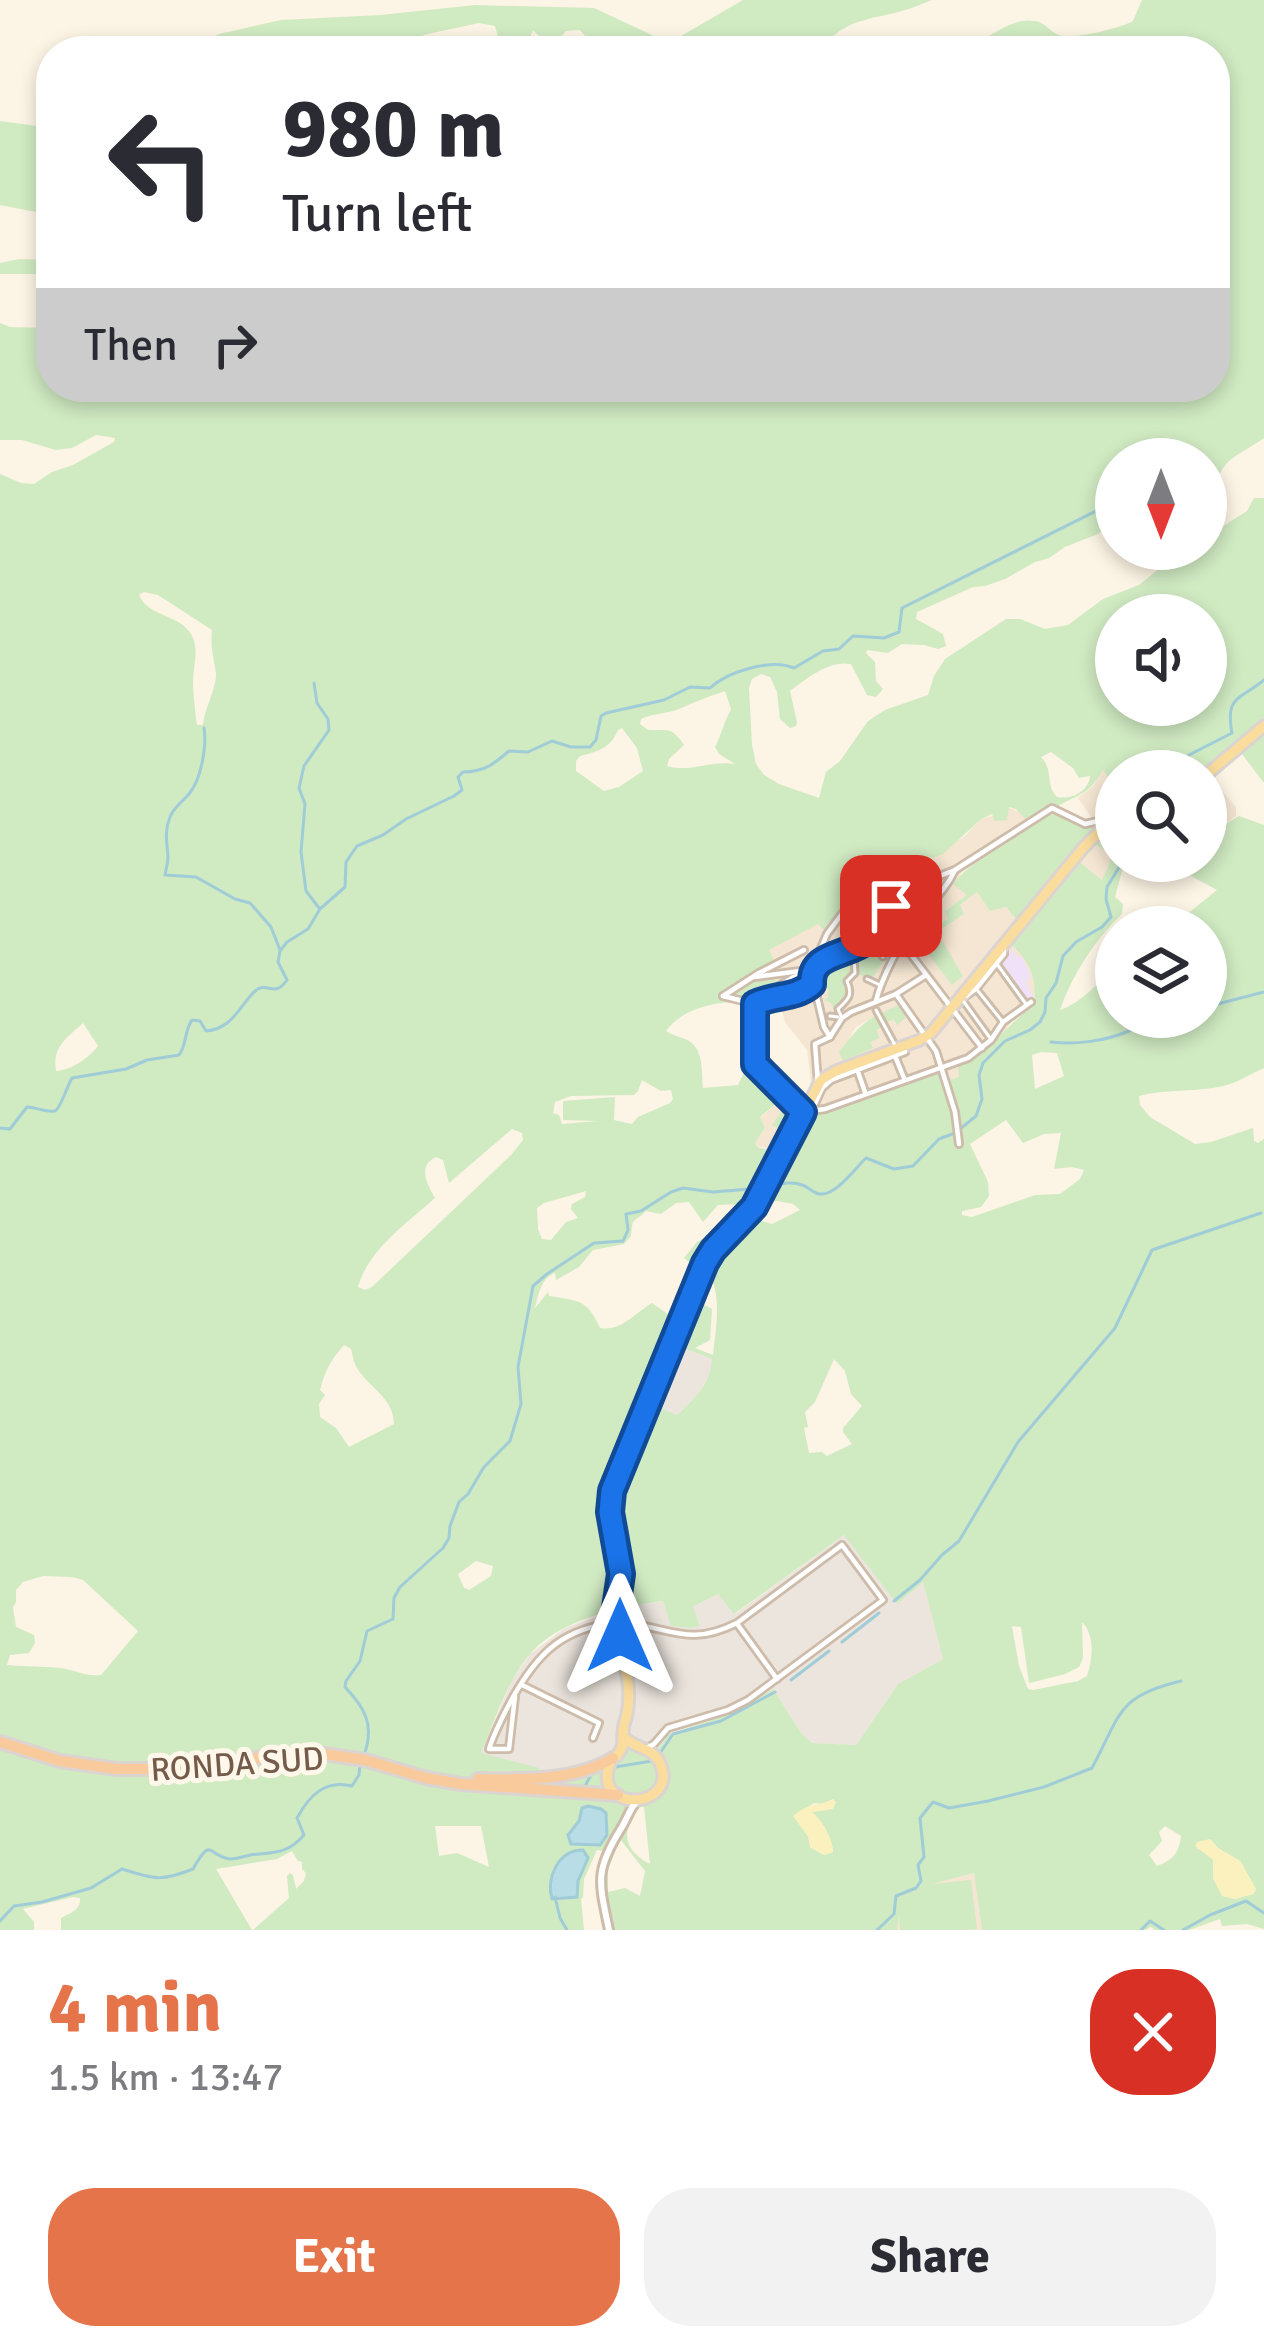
<!DOCTYPE html>
<html lang="en">
<head>
<meta charset="utf-8">
<style>
	body { margin:0; font-family:Signika,sans-serif; background:#f2f2f3; color:#2b2b33; height:100vh; display:flex; flex-direction:column; font-size:45px; white-space:nowrap }
	* { box-sizing:border-box; margin:0 }
	p { font-size:39px; color:#7c7c81 }
	.icon { flex:none; width:66px; height:66px; fill:none; stroke:currentColor; stroke-width:2; stroke-linecap:round; stroke-linejoin:round }
	.map { position:relative; height:1930px; overflow:hidden }
	.side { display:flex; flex-direction:column; background:#fff; flex:1 }
	.side>* { flex:none }
	.hud { position:absolute; left:36px; top:36px; width:1194px; height:366px; border-radius:48px; box-shadow:0 6px 18px #0003; background:#fff; color:#2b2b33; overflow:hidden }
	.needle { width:78px; rotate:180deg }
	.controls { position:absolute; left:1095px; top:438px; display:grid; gap:24px }
	.controls a { display:grid; place-items:center; width:132px; height:132px; border-radius:50%; background:#fff; box-shadow:0 6px 18px #0003; font-size:60px }
	.pin { position:absolute; display:grid; place-items:center; width:102px; height:102px; color:#fff; margin:-51px; border-radius:24px; box-shadow:0 6px 18px #0006 }
	.me { position:absolute; width:132px; margin:-66px; rotate:0deg; stroke-linejoin:round; filter:drop-shadow(0 0 9px #0008) }
	.turn { display:flex; align-items:center; gap:42px; height:252px; padding:0 48px; font-size:54px }
	.turn .icon { width:156px; height:156px; stroke-width:2.5 }
	.turn b { display:block; font-size:84px; line-height:102px }
	.then { display:flex; align-items:center; height:114px; padding:0 48px; background:#0003; gap:24px; font-size:45px }
	.round { display:grid; place-items:center; flex:none; width:126px; height:126px; border-radius:48px; background:#f2f2f3 }
	.head { display:flex; align-items:center; justify-content:space-between; height:204px; padding:0 48px }
	h1 { font-size:72px; font-weight:800; line-height:90px; color:#e5744a }
	.cta { display:flex; gap:24px; margin-top:auto; padding:24px 48px }
	.cta a { flex:1; height:138px; border-radius:48px; background:#e5744a; color:#fff; font-size:48px; font-weight:800; line-height:138px; text-align:center }
	.cta a+a { background:#f2f2f3; color:#2b2b33 }
	.map>svg:first-child { display:block }
	.residential { fill:#f4e6d2; fill-rule:evenodd }
	.industrial { fill:#ece5de }
	.education { fill:#f1e1f8 }
	.green { fill:#d0eac2; fill-rule:evenodd }
	.sand { fill:#fbf1bf }
	.water { fill:#b9dde6; stroke:#9fccd7; stroke-width:3 }
	.lines { fill:none; stroke-linecap:round; stroke-linejoin:round }
	.stream { stroke:#9fccd7; stroke-width:3 }
	.pedestrian-casing { stroke:#cebcab; stroke-width:9 }
	.minor-casing { stroke:#cebcab; stroke-width:10 }
	.tertiary-casing { stroke:#cebcab; stroke-width:12 }
	.primary-casing { stroke:#dbd4d0; stroke-width:15 }
	.trunk-casing { stroke:#dbd4d0; stroke-width:16 }
	.pedestrian { stroke:#fff; stroke-width:3 }
	.minor { stroke:#fff; stroke-width:4.5 }
	.tertiary { stroke:#fff; stroke-width:6 }
	.primary { stroke:#fadc9d; stroke-width:9 }
	.trunk { stroke:#f8ca9c; stroke-width:10 }
	.route-casing { stroke:#114b97; stroke-width:30 }
	.route { stroke:#1a73e8; stroke-width:21 }
	.labels { text-anchor:middle; stroke-width:10; stroke-linejoin:round; paint-order:stroke }
	.street-label { font-size:33px; fill:#745b4a; stroke:#fff8ea }
</style>
</head>
<body>
<div class="map">
<svg width="1264" height="1930" viewBox="0 0 1264 1930">
	<rect width="100%" height="100%" fill="#fcf4e4"/>
	<g class="residential">
		<path d="M1103,769l13,19v20l-22,13 -16,-23 15,-12z"/>
		<path d="M1211,778l25,29v9l-14,10 -8,-1 -8,-9v-35z"/>
		<path d="M1008,807l12,5 8,10 -4,6 -23,20 -38,23 -9,13 14,11 -23,16 4,8 -16,8 -7,-10 37,58 -27,-43 28,-18 -5,-8 18,-14 13,18 16,-3 13,16 -13,16 20,17 10,33 -2,17 -21,14 -19,25 -17,13 -18,8 1,11 -20,5 -3,-11 -118,43 -12,2 -9,-6 13,-28 -4,-32 -22,-28 -6,-23 -12,-4 -3,-5 12,-5 -14,-4 -4,-9 10,-22 51,-27 6,8 19,-28 37,5 -8,-9 32,-31 59,-31 16,-17 26,-9zM885,1011l23,5 -12,8 -3,-5 -16,11 -6,12 2,5 -30,2 13,-22z"/>
		<path d="M1092,842l18,12v8l-8,18 -25,-20z"/>
		<path d="M782,1099l6,4 -15,22 14,8 -9,20 -15,-6h-6l-3,-3 11,-15 -5,-11z"/>
		<path d="M975,1873l7,57h-85v-13l29,-33z"/>
	</g>
	<g class="industrial">
		<path d="M676,1345l37,14 -2,11 -13,26 -21,19 -25,-10z"/>
		<path d="M844,1535l79,46 20,78 -45,25 -42,61 -44,-2 -11,-10 -28,-43 -46,25 -58,18 -11,16 -14,-6 -44,18 -61,11 -59,-18 32,-74 18,-26 35,-26 59,-21 40,-6 36,24 -8,-17 26,-14 17,20z"/>
	</g>
	<path class="education" d="M1013,949l3,8 6,-1 9,22 -5,3 8,17 -6,-1 -3,5 -26,-36z"/>
	<g class="green">
		<path d="M743,0h189c-9,3 -18,8 -27,10 -29,9 -59,8 -79,34l1,7h-37l-1,-7 -15,-4 -20,7 -57,4h-116l5,-14 -6,-7 -14,1 -9,10 -12,1 -12,-12 -2,5 2,8 -19,3 -15,-5 -4,-15 -16,-3 -56,12 2,5 18,2 10,9h-267l33,-17 62,-14 100,-5 94,-10 119,3 75,35z"/>
		<path d="M1142,0h122v438c-11,8 -26,15 -36,24 -9,10 -8,16 -22,21v-24h-90v62l-18,13 -33,13 -16,11 -14,4 -30,17 -20,7 -12,1 -56,25 -1,7 27,15 3,12 -8,3 -14,-4 -22,-1 -14,9 -21,-3 -1,3 9,9 1,19 7,8 -7,8 -9,-2 -16,-31c-22,-4 -44,14 -61,27l7,31 -1,4 -6,2 -10,-9 -3,-27 -7,-15 -9,-3 -9,5 -3,9 3,57 4,19 8,11 15,9 40,14 7,-26 14,-11 28,-40 17,-11 43,-15 6,-19 11,-17 61,-40h14l25,10 23,-4 35,-26 36,-14 44,-36h23v-12l41,-26 7,-13h10v285l-22,-29 -36,27v-10h-90v17l-13,-18c-16,26 -22,23 -45,36 25,18 32,19 58,2v53h12l-6,10 -7,26 8,7 -1,10c-28,27 -49,59 -62,96 22,-7 35,-27 56,-39v46h90v-90h-41l11,-9 10,-3 31,-25 -48,-26v-3h37v-45l9,9 7,1 17,-10 25,9v243c-16,7 -28,16 -45,19 -27,5 -54,2 -80,9l1,9 10,12 45,27 16,-2 42,-14 1,13 4,2 6,-4v790l-17,-5 -25,2 -2,-7 -31,11h-34l-4,-3 -6,3h-163l-8,-57 -43,11 40,-4 6,49 -8,1h-69l-1,-15 -2,15h-291l-11,-45 8,-34 -6,-1 -13,29 -1,19 -2,1 3,31h-331l36,-32 -2,-22 3,-3 3,2 3,14 8,-8 2,-8 -4,-4v-7l-4,-1 -6,-10 -15,8 -61,10 36,61h-191v-12c9,-5 20,-8 19,-20l-7,-1 -50,12 11,13v8h-34v-1456l21,9 13,1 18,-12 21,-7 41,-23 1,-4 -19,-3 -24,13 -16,2 -34,-10h-22v-117l10,4 41,1v59h1164v-336h-281c12,-2 26,-3 38,-7 20,-7 39,-27 63,-23 10,1 15,11 24,14 13,5 63,-7 74,-14zM144,592l14,3 54,35c-2,17 2,28 4,43 1,15 -12,36 -13,52h-6l-1,-5c-1,-13 -3,-26 -3,-39 0,-15 7,-32 -2,-47 -12,-20 -43,-17 -52,-39zM1116,615h90v90h-90zM725,691l6,18c-7,13 -10,27 -16,38l4,7 16,10c-23,-4 -46,9 -68,2l2,-7 15,-14c-13,-19 -16,-14 -36,-15l-8,-6 1,-5c12,-6 26,-5 38,-10 15,-7 31,-13 46,-18zM622,728l15,20 6,23 -24,16 -15,4 -28,-20v-10l4,-5c17,-4 31,-8 38,-26zM1051,752l22,16 6,10 11,-2c-1,16 -20,24 -33,21 -12,-12 -3,-27 -16,-40zM1009,807l7,2 12,13c-20,26 -55,36 -75,62l14,11 -22,16 3,8 -15,8 -8,-11 -13,17 40,52 11,-9 -26,-44 27,-18 -4,-9 17,-13 13,19 16,-4 13,16 -14,17c23,16 33,38 29,66 -31,20 -40,45 -76,60l1,11 -18,5 -4,-12 -118,44 -12,2 -9,-6 3,-4 -42,-40 -2,-7v-50l2,-4 20,-7 -12,-3 -3,-5 12,-6 -1,-5 -13,2 -4,-9 17,-9 -6,-13 49,-26 7,7 20,-28 15,3 4,7h-4l1,7h5l2,3 5,-5 6,4 5,-10 -10,-14 31,-30 38,-14 37,-34 12,-6 3,7 12,-1zM1092,842l18,12v8l-8,18 -25,-20zM737,1002l14,5 3,59 -9,4 -7,15 -35,3c-2,-17 2,-41 -18,-49 -6,-2 -13,-4 -19,-8 15,-21 45,-29 71,-29zM83,1023l15,23c-10,13 -27,24 -42,25 -4,-25 11,-33 27,-48zM1041,1052l16,1 7,23 -29,13 -3,-34zM642,1080l19,11 10,-1 2,9 -3,4 -32,14 -6,7 -18,-4 1,-23 -52,4v19l35,1 -36,3 -3,-9 -6,-2 2,-11 16,-6 63,-1 4,-4zM782,1099l5,5 -15,21 15,8 -9,19 -21,-5 -2,-4 10,-15 -5,-11zM1006,1120l17,23 21,-9 17,-1 -7,36 18,-2 12,3 -4,9 -20,15 -25,1 -63,22 -10,-2v-4l19,-4 8,-11 -1,-14 -18,-38zM512,1129l10,4 1,7 -11,14 -140,133 -7,3 -7,-3c10,-37 49,-64 77,-89 -8,-14 -18,-32 1,-41l7,3 6,23zM586,1191l-1,6 -13,7 -1,5 7,9 -12,4 -15,18 -9,-1 -4,-10 -1,-21 7,-5zM778,1201l15,3 7,6 -28,14 -13,-4 -1,-7 4,-11zM689,1202l14,20 15,-17 28,-1 1,4 -33,35 -6,2 -5,-6 -6,3 -13,16 10,8 2,8 -20,46 -24,-17c-17,10 -31,29 -52,25 -13,-29 -21,-27 -51,-32l-1,-4 -13,16c4,-14 5,-29 20,-35l1,7 23,-13 14,-17 31,-6 7,-8c2,-21 1,-11 15,-25l15,3 15,-11zM706,1268c17,24 10,59 7,87l-18,-7 15,-8 2,-31 -18,-10zM344,1345l7,4c2,6 2,13 6,19 13,21 36,29 37,56l-45,23 -13,-19 -16,-11 -1,-13 6,-9 -5,-5c4,-18 12,-32 24,-45zM676,1345l36,14c-2,25 -17,40 -35,56l-24,-10zM834,1359l11,12 6,23 11,12 -19,22v4l9,12 -25,12 -5,-4 -13,1 -5,-25 4,-1 -3,-15 10,-10zM844,1535l53,69 26,-22 20,77 -45,25 -42,61 -44,-2 -11,-10 -28,-44 -46,26 -58,19 -11,15c-35,-14 -32,0 -58,12l-60,11 -1,-4 -58,-15c13,-31 24,-66 45,-94 30,-40 91,-51 137,-58l8,25 20,2 9,-2 -7,-19 25,-13 16,20zM476,1561l17,5 -2,10 -22,14 -5,-2 -6,-14zM43,1576l29,1 11,3 55,51 -37,44c-16,2 -25,-5 -41,-7 -17,-2 -35,-1 -53,-3l3,-10 19,-2 6,-10 -1,-8 -18,-8 -3,-20 3,-5v-12l7,-8zM1082,1622c13,13 11,36 5,54l-9,5 -45,9 -5,-1 -9,-23 -7,-40 9,1 8,56 36,-9 14,-7 4,-9zM833,1799l-7,11 -15,2c11,10 21,25 22,40l-9,3 -14,-8 -2,-11 -14,-20 20,-13 9,1zM635,1807h9l6,57c-29,-16 -26,-31 -15,-57zM583,1808l23,6 1,21 -37,4zM435,1826h46l8,41 -32,-14 -18,3zM1165,1826l16,10c-2,17 -8,24 -24,30l-8,-11 13,-14 -3,-9zM620,1839l25,32 -5,25 -15,-8 -17,4v-22zM1210,1839l8,9 22,13 16,28 -3,5 -18,5 -12,-3 -10,-18v-18l-7,-8 -10,-4zM561,1860l26,4 -9,17 -1,16 -24,2c-5,-14 2,-25 8,-39z"/>
		<path d="M0,121l51,7v87l-51,-10z"/>
		<path d="M19,259l32,1v14h-51v-11z"/>
		<path d="M885,924l16,19 -7,13 -4,-4 -8,5 2,3 -13,20 -14,-7 -1,-19 4,-5 16,1 -5,-10 4,-3 5,5 3,-4 -5,-6z"/>
		<path d="M849,960l2,3 4,-1 -1,11 -9,6 5,10 -1,9 -12,10v8l-6,-13 -7,-3 4,-2 1,-9 -14,-1 -2,-7 11,-8 -3,-10 4,-2 3,6z"/>
		<path d="M900,1005l9,10 -12,10 -4,-6 -16,11 2,8 -8,4 2,6 -30,13 -4,-9c21,-27 27,-34 61,-47z"/>
	</g>
	<g class="sand">
		<path d="M833,1799l3,3 -3,7 -21,3c11,9 20,25 21,40l-9,3 -14,-8 -1,-9 -16,-22c20,-16 22,-8 40,-17z"/>
		<path d="M1210,1839l8,9 22,13 16,28 -3,5 -18,5 -13,-3 -9,-18v-18l-18,-14 2,-4z"/>
	</g>
	<g class="water">
		<path d="M588,1806l13,3 5,4 1,22 -7,10 -29,-1 -3,-9 11,-14 3,-13z"/>
		<path d="M583,1850l5,8 -10,23 -1,16 -25,2c-6,-21 6,-49 31,-49z"/>
	</g>
	<g class="lines">
		<g class="stream">
			<path d="M314,683l3,20 11,16 1,11 -25,36 -5,22 6,16 -4,48 5,39 13,17"/>
			<path d="M204,728c3,18 -3,52 -15,66 -7,8 -15,13 -19,23 -6,14 -3,26 -2,39 0,7 -2,13 -3,19l31,2 39,22 15,4 21,24 9,23"/>
			<path d="M1177,771l12,-16 43,-22c-7,-38 8,-33 32,-53"/>
			<path d="M1206,1007l58,-15"/>
			<path d="M1051,1042c24,3 55,-1 78,-11 10,-5 15,-11 26,-14"/>
			<path d="M0,1128l10,1 17,-22c8,0 21,6 28,4 6,-3 12,-25 17,-33l54,-9 21,-9 32,-5c8,-10 5,-24 13,-35l8,1 6,10c25,-2 32,-22 47,-38 14,-15 20,7 34,-13l-9,-18 2,-11 7,-9 21,-13 12,-20 25,-22 1,-25 11,-16 26,-11 23,-16 48,-23 8,-6 -4,-13 5,-5c21,0 31,-8 46,-21l19,1 24,-11 19,6h19l6,-7 5,-24 5,-3 58,-13 26,-13 20,1c17,-16 61,-30 84,-20l29,-17 16,-2 14,-13 31,2 15,-6 3,-24 214,-107"/>
			<path d="M771,1186c10,-2 21,-5 31,-1 5,1 12,9 18,9 16,2 36,-27 46,-36l28,11 19,-3 26,-27 16,-6 21,-17 6,-17 -3,-24 4,-12 22,-22 25,-11 10,-8 5,-10 1,-14 10,-15 7,-27 13,-14 26,-15 9,-10 -5,-18 1,-12 16,-26"/>
			<path d="M894,1601l26,-21 22,-25 17,-14 59,-99 97,-114 37,-78 109,-37"/>
			<path d="M842,1642l37,-29"/>
			<path d="M791,1680l38,-29"/>
			<path d="M660,1753l13,-19 48,-13 54,-29"/>
			<path d="M364,1755c11,-30 1,-47 -19,-68l1,-6 14,-20 7,-30 26,-12 1,-21 6,-11 43,-39 6,-10 1,-12 9,-24 9,-8 16,-27 26,-26 11,-37 -3,-37 15,-81 14,-12 47,-31 29,-2 5,-11 -2,-16 15,-3 30,-19 12,-4 30,4 49,-4"/>
			<path d="M615,1767l37,-6"/>
			<path d="M585,1786l6,-11"/>
			<path d="M555,1897l5,21 7,12"/>
			<path d="M0,1921l14,-15 28,-4 49,-14 31,-19c31,10 39,13 71,0 19,-34 15,-13 37,-10 5,0 16,-3 20,-4 23,-3 37,0 54,-20l-7,-17c12,-22 28,-39 55,-32l7,-11 1,-11"/>
			<path d="M877,1930l17,-16 2,-18 20,-8 5,-7 -3,-16 6,-8 -4,-39 13,-16 16,6 39,-7 56,-14 48,-19c29,-54 25,-72 89,-87"/>
			<path d="M1141,1930l9,-9 14,9"/>
			<path d="M1183,1930l27,-15 36,-14 18,12"/>
		</g>
		<defs>
			<g id="pedestrian">
				<path d="M870,940l13,17"/>
				<path d="M997,964l29,40"/>
				<path d="M867,979l13,6"/>
				<path d="M978,991l24,30"/>
				<path d="M765,994l27,-17 19,-6"/>
				<path d="M964,1002l26,36"/>
				<path d="M876,1010l19,35"/>
				<path d="M830,1016l8,1"/>
				<path d="M842,1018l-4,-9c11,-10 15,-14 9,-28l8,-8 -1,-16 6,-12"/>
			</g>
			<g id="minor">
				<path d="M850,903l3,2 6,34 10,-1"/>
				<path d="M866,938v-14"/>
				<path d="M903,944l79,104"/>
				<path d="M755,977l53,-7 12,-9 40,-16 15,-13 16,-26 31,-23 33,-13 97,-62 33,16 31,-7"/>
				<path d="M896,994l40,57 19,61 4,32"/>
				<path d="M723,996l32,8v60l48,48 22,-3 143,-51 23,-18 12,-18 28,-20"/>
				<path d="M723,996l36,-23 45,-23"/>
				<path d="M966,996l10,-7 28,-35v-3"/>
				<path d="M876,1001c5,-22 25,-60 38,-77 14,-19 31,-32 41,-54"/>
				<path d="M755,1004c19,-10 38,-6 55,-18"/>
				<path d="M830,1037l-6,-10 -13,-55 16,-38 23,-31"/>
				<path d="M895,1056l9,22"/>
				<path d="M857,1069l8,23"/>
				<path d="M818,1083l-3,-39 15,-7 12,-19 9,-6 45,-18 30,-19"/>
				<path d="M812,1110l10,-22 9,-8 74,-28 -1,-4"/>
				<path d="M625,1623c47,5 64,24 112,0l105,-78 41,55 -135,100 -20,10 -60,18 -14,16 -9,5"/>
				<path d="M738,1625l39,54"/>
				<path d="M522,1685l77,38 -6,15"/>
				<path d="M515,1696l-6,53h-20c6,-19 15,-35 24,-52 23,-40 45,-65 93,-73"/>
			</g>
			<path id="tertiary" d="M609,1930c-10,-48 -15,-59 13,-103 6,-10 7,-17 15,-26"/>
			<g id="primary">
				<path d="M1206,775l58,-49"/>
				<path d="M616,1605l9,18 -5,20"/>
				<path d="M623,1736c11,13 30,11 37,27 20,46 -66,51 -51,3 5,-16 3,-1 11,-15 5,-7 2,-10 3,-18 1,-14 1,-5 4,-19 6,-30 -4,-66 -21,-90l10,-19 5,-31 -12,-67 3,-16 94,-231 49,-53 66,-127 15,-9 84,-31 11,-7 152,-185 18,-18 15,-8"/>
			</g>
			<g id="trunk">
				<path d="M0,1742l60,19 57,8h61l110,-15h36l41,6 61,18 35,6 157,11"/>
				<path d="M478,1779c43,1 97,2 135,-21"/>
			</g>
		</defs>
		<use href="#pedestrian" class="pedestrian-casing"/>
		<use href="#minor" class="minor-casing"/>
		<use href="#tertiary" class="tertiary-casing"/>
		<use href="#primary" class="primary-casing"/>
		<use href="#trunk" class="trunk-casing"/>
		<use href="#pedestrian" class="pedestrian"/>
		<use href="#minor" class="minor"/>
		<use href="#tertiary" class="tertiary"/>
		<use href="#primary" class="primary"/>
		<use href="#trunk" class="trunk"/>
	</g>
	<g class="lines">
		<defs>
			<path id="route" d="M620,1636l5,-13 -9,-15 5,-34 -11,-62 2,-21 93,-228 8,-13 41,-43 49,-95 -48,-48v-60c20,-10 40,-5 57,-20 -2,-32 36,-27 57,-45 10,-10 14,-22 22,-33"/>
		</defs>
		<use href="#route" class="route-casing"/>
		<use href="#route" class="route"/>
	</g>
	<g class="labels">
		<g class="street-label">
			<text transform="translate(237 1763) rotate(-4)" y="12">RONDA SUD</text>
		</g>
	</g>
</svg>
<div class="controls">
<a><svg class="needle" viewBox="-14 -14 28 28"><path d="M0-13l5 13h-10z" fill="#e53935"/><path d="M0 13l5-13h-10z" fill="#7c7c81"/></svg></a>
<a><svg class="icon" aria-label="sound" viewBox="0 0 24 24"><path d="M4 9h4l5-4v14l-5-4H4zM17 9q2 3 0 6"/></svg></a>
<a><svg class="icon" aria-label="search" viewBox="0 0 24 24"><circle cx="10" cy="10" r="6"/><path d="M15 15l6 6"/></svg></a>
<a><svg class="icon" aria-label="layers" viewBox="0 0 24 24"><path d="M12 4l9 5-9 5-9-5zM3 14l9 5 9-5"/></svg></a>
</div>
<div class="pin" style="left:891px;top:906px;background:#d93025"><svg class="icon" aria-label="arrive" viewBox="0 0 24 24"><path d="M6 21V4h12l-3 4 3 4H6"/></svg></div>
<svg class="me" style="left:620px;top:1636px" viewBox="-20 -20 40 40"><path d="M0-17L14 15 0 8-14 15z" fill="#1a73e8" stroke="#fff" stroke-width="4"/></svg>
<div class="hud">
<div class="turn"><svg class="icon" aria-label="left" viewBox="0 0 24 24"><path d="M17 20v-9H6M10 6l-5 5 5 5"/></svg><div><b>980 m</b>Turn left</div></div>
<div class="then">Then<svg class="icon" aria-label="right" viewBox="0 0 24 24"><path d="M7 20v-9h11M14 6l5 5-5 5"/></svg></div>
</div>
</div>
<section class="side">
<div class="head"><div><h1>4 min</h1><p>1.5 km · 13:47</p></div><a class="round" style="background:#d93025;color:#fff"><svg class="icon" aria-label="close" viewBox="0 0 24 24"><path d="M6 6l12 12M18 6L6 18"/></svg></a></div>
<div class="cta"><a>Exit</a><a>Share</a></div>
</section>
</body>
</html>
